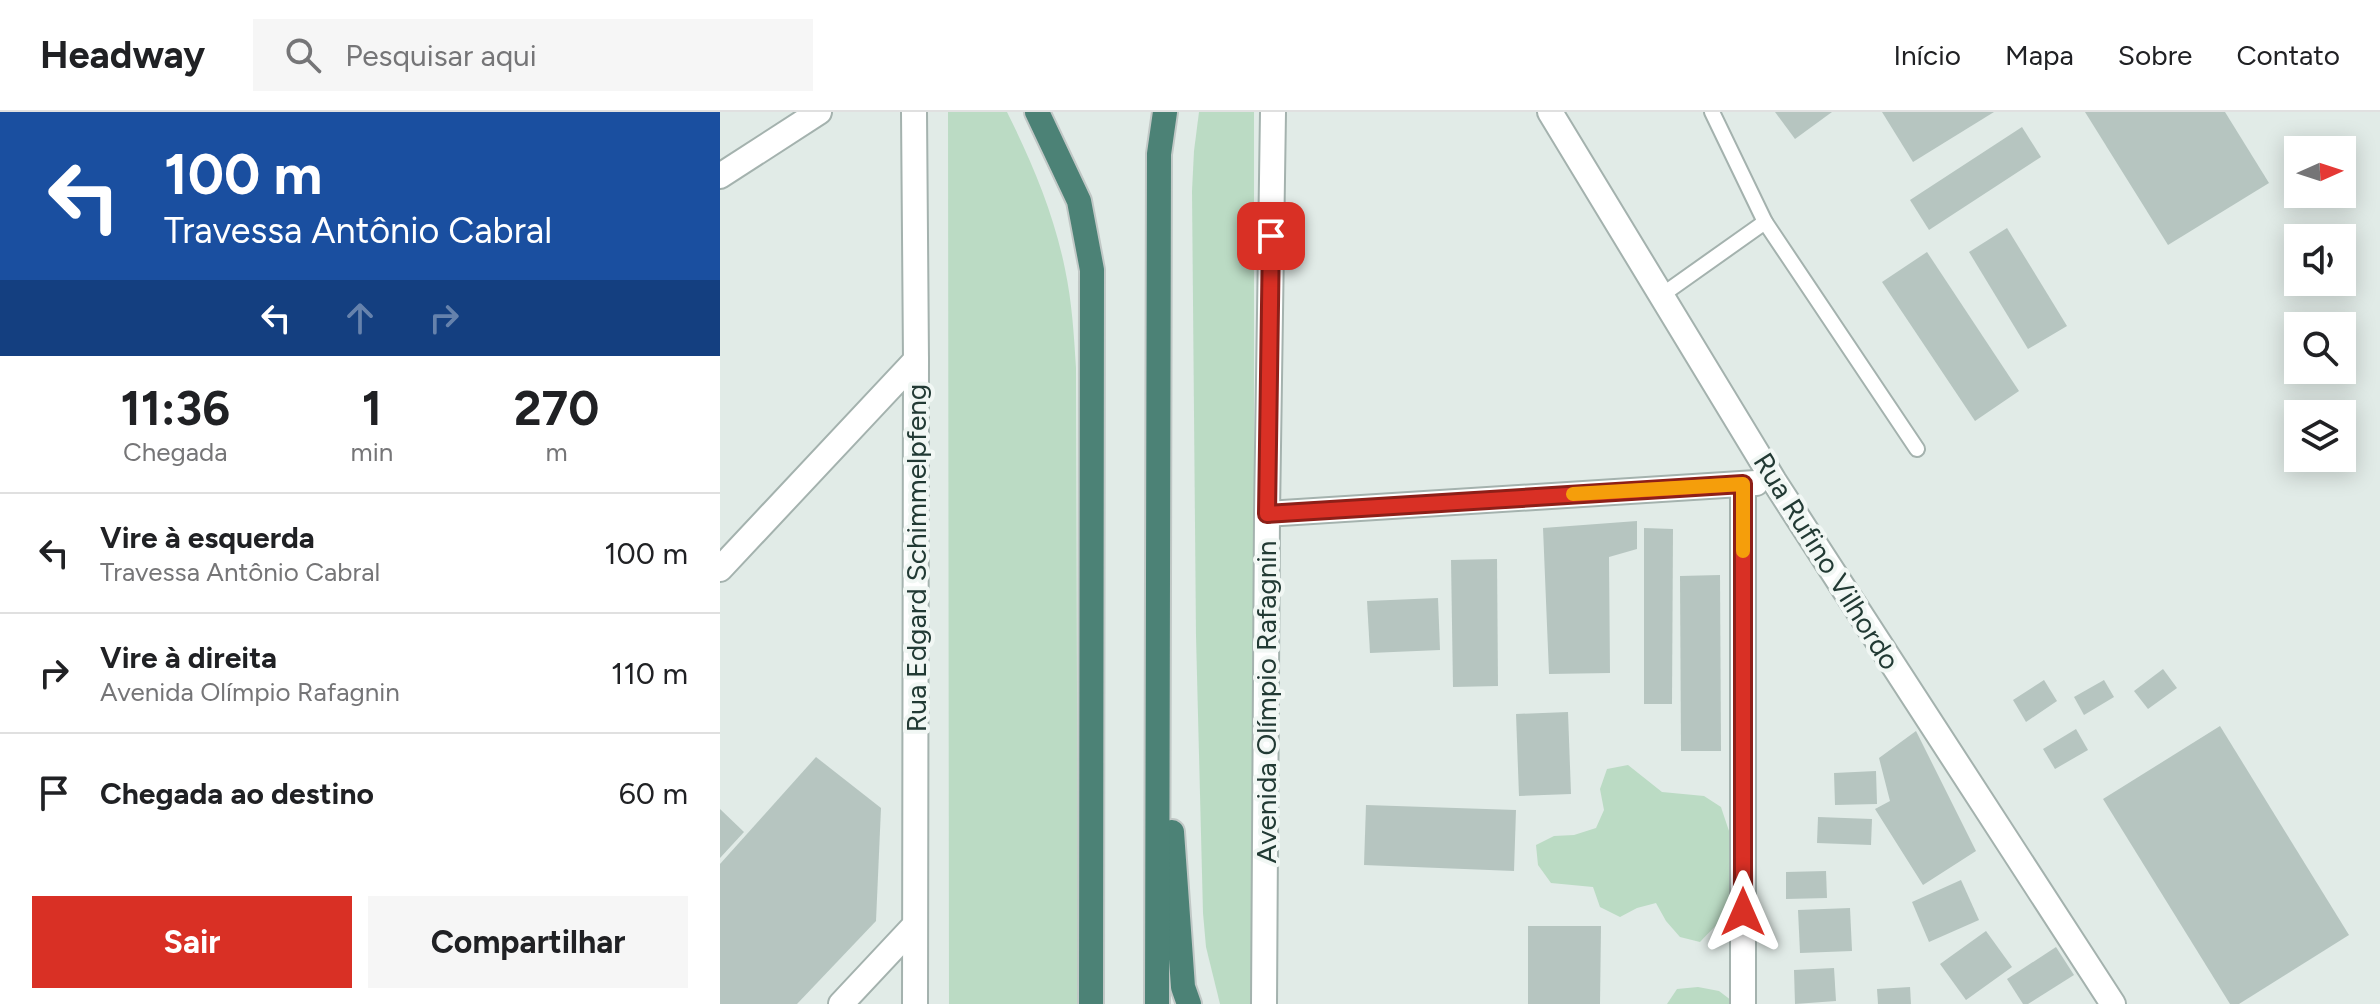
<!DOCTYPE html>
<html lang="pt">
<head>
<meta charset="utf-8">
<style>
	body { margin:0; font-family:Figtree,sans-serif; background:#f6f6f6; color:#202124; height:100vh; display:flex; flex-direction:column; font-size:30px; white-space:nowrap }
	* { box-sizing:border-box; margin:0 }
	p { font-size:26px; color:#757577 }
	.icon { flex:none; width:44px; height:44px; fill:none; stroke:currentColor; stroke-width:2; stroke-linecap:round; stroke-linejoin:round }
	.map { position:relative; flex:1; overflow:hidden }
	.details { display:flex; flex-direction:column; background:#fff; width:720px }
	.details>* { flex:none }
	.top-card { background:#1a4fa0; color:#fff; overflow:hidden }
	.needle { width:52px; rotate:87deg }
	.fabs { position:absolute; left:1564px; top:24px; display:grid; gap:16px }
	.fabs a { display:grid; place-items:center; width:72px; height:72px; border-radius:0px; background:#fff; box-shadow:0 4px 20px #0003; font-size:40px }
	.pin { position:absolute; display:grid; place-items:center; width:68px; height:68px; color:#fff; margin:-34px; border-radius:16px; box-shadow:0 4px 12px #0006 }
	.me { position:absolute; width:88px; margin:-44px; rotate:0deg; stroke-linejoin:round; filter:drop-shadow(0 0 6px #0008) }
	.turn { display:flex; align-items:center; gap:28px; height:168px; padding:0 32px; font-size:36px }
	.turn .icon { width:104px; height:104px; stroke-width:2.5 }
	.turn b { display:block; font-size:56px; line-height:68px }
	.lanes { display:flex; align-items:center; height:76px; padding:0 32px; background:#0003; justify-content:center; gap:40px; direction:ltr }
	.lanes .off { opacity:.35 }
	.eta { display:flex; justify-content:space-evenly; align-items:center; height:136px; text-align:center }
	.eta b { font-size:48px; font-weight:700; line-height:56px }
	.action { display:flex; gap:16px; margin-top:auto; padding:16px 32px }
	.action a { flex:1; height:92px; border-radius:0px; background:#d93025; color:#fff; font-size:32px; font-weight:700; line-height:92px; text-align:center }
	.action a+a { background:#f6f6f6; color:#202124 }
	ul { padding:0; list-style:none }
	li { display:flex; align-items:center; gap:24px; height:120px; padding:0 32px; border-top:2px solid #e0e0e0 }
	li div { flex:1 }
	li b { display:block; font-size:30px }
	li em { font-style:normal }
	header { display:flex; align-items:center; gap:48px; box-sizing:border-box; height:112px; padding:0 40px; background:#fff; border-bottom:2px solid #e0e0e0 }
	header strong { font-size:38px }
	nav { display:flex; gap:44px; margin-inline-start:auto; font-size:28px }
	.search { width:560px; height:72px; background:#f6f6f6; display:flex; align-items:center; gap:20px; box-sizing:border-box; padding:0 28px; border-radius:0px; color:#757577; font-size:30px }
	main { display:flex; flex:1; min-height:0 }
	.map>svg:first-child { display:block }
	.green { fill:#bbdbc4 }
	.building { fill:#b6c5c0 }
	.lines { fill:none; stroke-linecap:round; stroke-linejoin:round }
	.service-casing { stroke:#a4b2ae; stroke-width:18 }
	.minor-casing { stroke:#a4b2ae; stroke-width:28 }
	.tertiary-casing { stroke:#a4b2ae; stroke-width:28 }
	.trunk-casing { stroke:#c1c8c6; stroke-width:28 }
	.service { stroke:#fff; stroke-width:14 }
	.minor { stroke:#fff; stroke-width:24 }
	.tertiary { stroke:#fff; stroke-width:24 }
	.trunk { stroke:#4c8276; stroke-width:24 }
	.route-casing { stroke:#8d1f18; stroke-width:20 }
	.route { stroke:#d93025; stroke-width:14 }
	.slow { stroke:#f59e0b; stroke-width:14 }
	.labels { text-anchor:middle; stroke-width:8; stroke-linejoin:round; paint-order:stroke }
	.street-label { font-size:28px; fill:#223a34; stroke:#f1f7f4 }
</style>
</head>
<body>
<header>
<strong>Headway</strong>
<div class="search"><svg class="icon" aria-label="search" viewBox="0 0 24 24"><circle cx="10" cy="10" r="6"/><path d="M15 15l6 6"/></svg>Pesquisar aqui</div>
<nav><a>Início</a><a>Mapa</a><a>Sobre</a><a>Contato</a></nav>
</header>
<main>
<section class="details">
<div class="top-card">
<div class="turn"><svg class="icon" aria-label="left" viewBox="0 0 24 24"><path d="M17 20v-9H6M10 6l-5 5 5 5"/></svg><div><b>100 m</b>Travessa Antônio Cabral</div></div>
<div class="lanes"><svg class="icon" aria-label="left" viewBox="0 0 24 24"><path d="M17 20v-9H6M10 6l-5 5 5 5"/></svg><svg class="icon off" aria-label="ahead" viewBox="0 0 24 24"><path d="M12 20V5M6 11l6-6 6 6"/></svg><svg class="icon off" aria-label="right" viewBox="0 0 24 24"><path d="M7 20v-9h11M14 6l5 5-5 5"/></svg></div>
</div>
<div class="eta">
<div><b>11:36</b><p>Chegada</p></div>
<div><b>1</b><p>min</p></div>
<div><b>270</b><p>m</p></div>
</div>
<ul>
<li><svg class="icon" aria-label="left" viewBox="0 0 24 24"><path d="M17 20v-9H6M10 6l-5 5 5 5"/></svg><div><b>Vire à esquerda</b><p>Travessa Antônio Cabral</p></div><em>100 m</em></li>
<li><svg class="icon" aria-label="right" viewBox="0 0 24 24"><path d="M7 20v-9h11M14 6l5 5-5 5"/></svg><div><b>Vire à direita</b><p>Avenida Olímpio Rafagnin</p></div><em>110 m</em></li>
<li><svg class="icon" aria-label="arrive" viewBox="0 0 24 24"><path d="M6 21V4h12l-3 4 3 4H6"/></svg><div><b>Chegada ao destino</b></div><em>60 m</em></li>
</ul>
<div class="action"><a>Sair</a><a>Compartilhar</a></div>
</section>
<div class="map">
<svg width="1660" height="892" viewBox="0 0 1660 892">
	<rect width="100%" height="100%" fill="#e1ebe7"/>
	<g class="green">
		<path d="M228,0h59c25,50 47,102 58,157 7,33 9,66 11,99l2,636h-129z"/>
		<path d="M479,0h55v892h-34l-14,-57 -3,-34 -7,-277 -4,-445 2,-40z"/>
		<path d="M908,653l34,27 42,4 17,11c10,32 29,71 8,102 -7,12 -20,23 -29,33l-20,-5 -14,-16 -10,-18 -19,5 -17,9 -20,-10 -7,-20 -42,-4 -13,-18 -2,-20 18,-9 20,-1 22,-7 8,-18 -4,-21 7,-20z"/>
		<path d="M978,875l21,4 17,13h-69l10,-15z"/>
	</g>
	<g class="building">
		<path d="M1055,0h57l-37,27z"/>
		<path d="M1162,0h112l-81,50z"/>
		<path d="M1365,0h140l44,71 -101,62z"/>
		<path d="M1302,15l19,30 -112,73 -19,-30z"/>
		<path d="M1287,116l60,98 -39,23 -59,-97z"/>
		<path d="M1207,140l92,139 -44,30 -93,-139z"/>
		<path d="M917,409v28l-28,8 1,116 -61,1 -6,-146z"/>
		<path d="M924,416l29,1 -1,175h-28z"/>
		<path d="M777,447l1,127 -45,1 -2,-127z"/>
		<path d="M1000,463l1,176h-40l-1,-175z"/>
		<path d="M718,486l2,52 -70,3 -3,-52z"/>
		<path d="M1443,557l14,19 -29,21 -14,-18z"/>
		<path d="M1324,568l13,21 -31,21 -13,-22z"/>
		<path d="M1384,568l10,17 -30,18 -10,-18z"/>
		<path d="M848,600l3,82 -52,2 -3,-82z"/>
		<path d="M1500,614l129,209 -110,69h-9l-127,-205z"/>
		<path d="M1356,617l12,21 -33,19 -12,-20z"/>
		<path d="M1196,619l60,120 -53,34 -48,-76 15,-8 -11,-43z"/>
		<path d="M96,645l65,51 -5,113 -79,83h-77v-140z"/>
		<path d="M1156,659l1,33 -42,1 -1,-32z"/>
		<path d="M646,693l150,5 -2,61 -150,-6z"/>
		<path d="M0,697l24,23 -24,26z"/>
		<path d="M1098,705l54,2 -1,26 -54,-2z"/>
		<path d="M1106,759l1,27 -41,1v-27z"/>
		<path d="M1241,768l18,40 -50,22 -17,-40z"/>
		<path d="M1130,796l2,43 -52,2 -2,-43z"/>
		<path d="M808,814h73l-1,78h-72z"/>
		<path d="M1266,819l26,36 -46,33 -26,-36z"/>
		<path d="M1336,835l18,28 -46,29h-5l-16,-25z"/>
		<path d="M1114,856l2,33 -41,3 -1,-34z"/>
		<path d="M1190,875l1,17h-33l-1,-15z"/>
	</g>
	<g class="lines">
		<defs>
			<g id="service">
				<path d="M1045,110l152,227"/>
				<path d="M942,183l103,-73 -53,-110"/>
			</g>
			<g id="minor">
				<path d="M194,0l2,248 -1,644"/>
				<path d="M830,0l224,369 339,523"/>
				<path d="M1023,372v520"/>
				<path d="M547,402l489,-31"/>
				<path d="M0,457l196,-209"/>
				<path d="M121,892l74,-79"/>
			</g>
			<g id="tertiary">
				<path d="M0,64l99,-64"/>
				<path d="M544,892l3,-490 6,-402"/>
			</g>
			<g id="trunk">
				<path d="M317,0l42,89 13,69 -1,734"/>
				<path d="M452,720l11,155 6,17"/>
				<path d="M437,892l2,-850 6,-42"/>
			</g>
		</defs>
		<use href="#service" class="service-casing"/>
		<use href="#minor" class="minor-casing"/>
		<use href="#tertiary" class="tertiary-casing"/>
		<use href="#trunk" class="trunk-casing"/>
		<use href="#service" class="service"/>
		<use href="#minor" class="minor"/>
		<use href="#tertiary" class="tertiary"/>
		<use href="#trunk" class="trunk"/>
	</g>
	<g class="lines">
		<defs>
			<path id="route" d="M551,124l-4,278 476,-30v428"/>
		</defs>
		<use href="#route" class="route-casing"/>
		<use href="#route" class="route"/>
		<path class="slow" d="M853,382l170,-10v67"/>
	</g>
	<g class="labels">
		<g class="street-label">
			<text transform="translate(196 446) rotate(-90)" y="10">Rua Edgard Schimmelpfeng</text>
			<text transform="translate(1107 449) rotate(58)" y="10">Rua Rufino Vilhordo</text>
			<text transform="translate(546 590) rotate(-90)" y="10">Avenida Olímpio Rafagnin</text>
		</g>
	</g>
</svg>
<div class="fabs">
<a><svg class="needle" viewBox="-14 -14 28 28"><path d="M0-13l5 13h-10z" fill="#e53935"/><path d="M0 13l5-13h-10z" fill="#757577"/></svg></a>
<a><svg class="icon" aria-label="sound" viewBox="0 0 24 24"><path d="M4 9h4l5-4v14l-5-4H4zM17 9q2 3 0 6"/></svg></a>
<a><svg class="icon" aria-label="search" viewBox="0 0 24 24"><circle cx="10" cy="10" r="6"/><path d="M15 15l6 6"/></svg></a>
<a><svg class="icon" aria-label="layers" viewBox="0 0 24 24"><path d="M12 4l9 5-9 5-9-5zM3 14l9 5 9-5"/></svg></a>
</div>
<div class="pin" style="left:551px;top:124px;background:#d93025"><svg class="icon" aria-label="arrive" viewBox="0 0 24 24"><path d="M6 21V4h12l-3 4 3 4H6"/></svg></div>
<svg class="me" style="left:1023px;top:800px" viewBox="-20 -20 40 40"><path d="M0-17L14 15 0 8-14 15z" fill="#d93025" stroke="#fff" stroke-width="4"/></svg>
</div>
</main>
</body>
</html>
